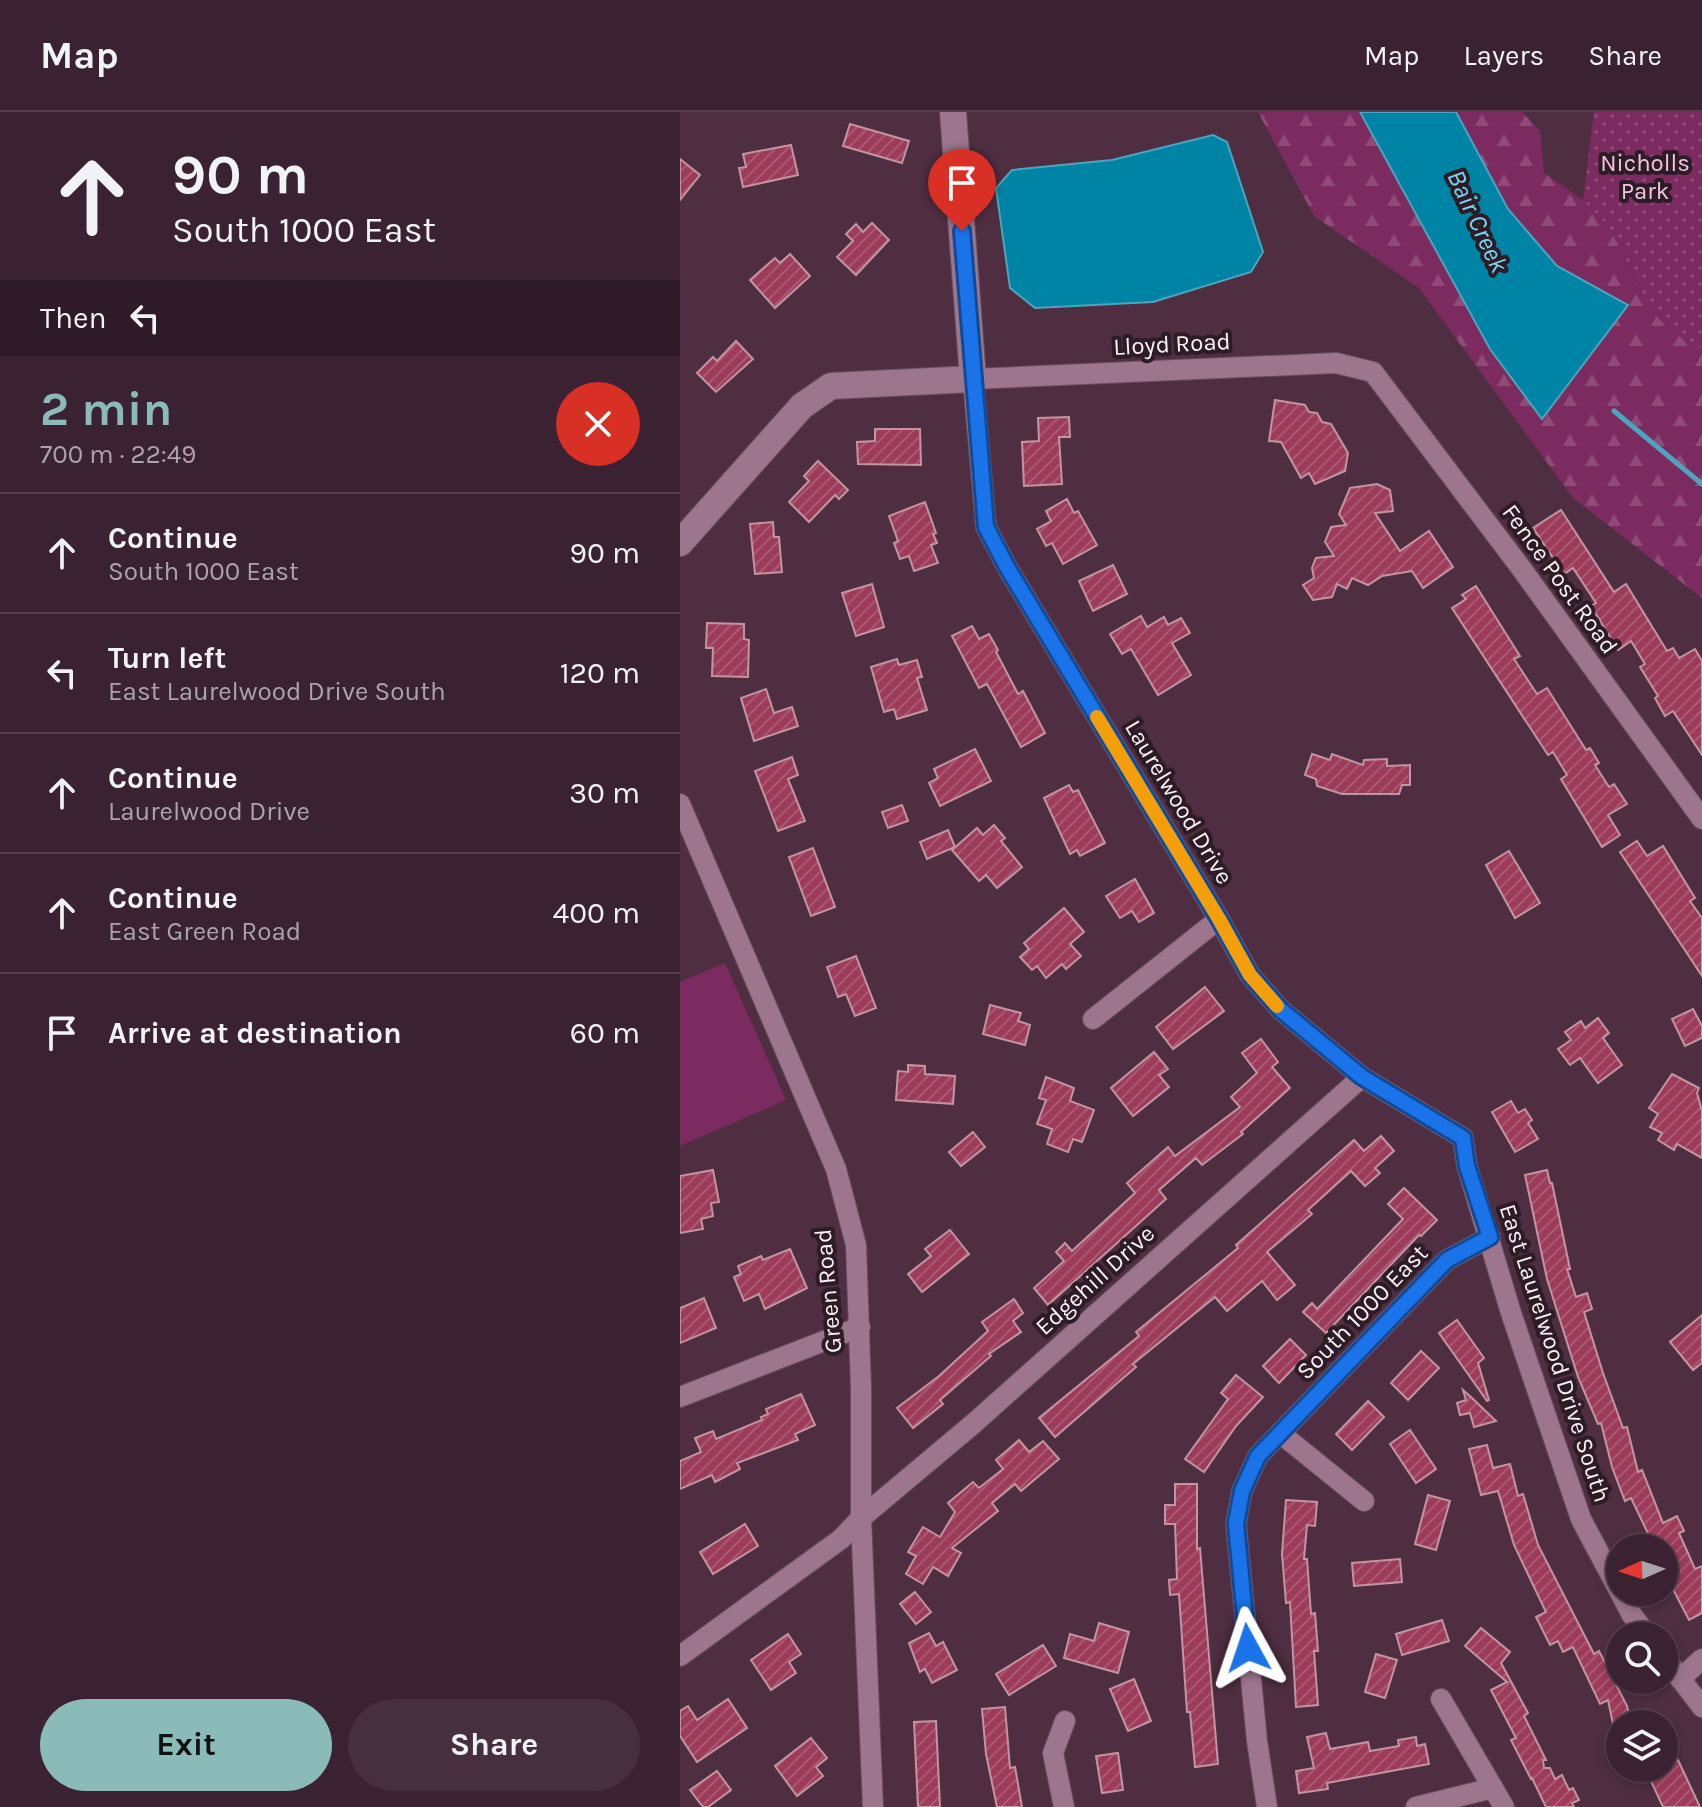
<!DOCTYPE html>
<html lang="en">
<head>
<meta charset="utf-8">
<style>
	body { margin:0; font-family:Karla,sans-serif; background:#462f3e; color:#f1f3f6; height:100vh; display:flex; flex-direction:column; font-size:30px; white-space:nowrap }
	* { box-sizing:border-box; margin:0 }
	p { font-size:26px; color:#aca4ac }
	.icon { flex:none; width:44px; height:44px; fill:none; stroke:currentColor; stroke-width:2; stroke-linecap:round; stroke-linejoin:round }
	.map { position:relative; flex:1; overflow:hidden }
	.sheet { display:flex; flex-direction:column; background:#3b2232; width:680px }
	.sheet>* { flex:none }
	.guide { background:#3b2232; color:#f1f3f6; overflow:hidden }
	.needle { width:52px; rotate:267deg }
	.controls { position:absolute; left:926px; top:1422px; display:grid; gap:16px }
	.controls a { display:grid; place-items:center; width:72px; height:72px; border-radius:50%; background:#3b2232; box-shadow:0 4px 12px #0003,0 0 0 2px #543f4d; font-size:40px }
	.pin { position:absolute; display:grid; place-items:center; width:68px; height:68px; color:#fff; margin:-82px -34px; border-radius:50% 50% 50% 0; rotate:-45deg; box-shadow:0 0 8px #0007 }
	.pin .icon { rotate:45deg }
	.me { position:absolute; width:88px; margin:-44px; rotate:355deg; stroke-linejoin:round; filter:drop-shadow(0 0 6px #0008) }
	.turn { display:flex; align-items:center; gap:28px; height:168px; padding:0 40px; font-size:36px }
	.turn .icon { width:104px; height:104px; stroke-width:2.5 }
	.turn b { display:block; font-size:56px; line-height:68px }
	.then { display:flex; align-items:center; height:76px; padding:0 40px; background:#0003; gap:16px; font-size:30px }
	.round { display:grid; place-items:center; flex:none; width:84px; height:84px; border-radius:42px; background:#462f3e }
	.summary { display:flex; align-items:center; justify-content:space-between; height:136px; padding:0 40px }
	h1 { font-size:48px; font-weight:700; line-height:60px; color:#8bbbb9 }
	.primary-button { display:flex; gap:16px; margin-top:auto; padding:16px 40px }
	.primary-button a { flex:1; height:92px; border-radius:48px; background:#8bbbb9; color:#111; font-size:32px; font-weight:700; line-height:92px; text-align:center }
	.primary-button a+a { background:#462f3e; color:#f1f3f6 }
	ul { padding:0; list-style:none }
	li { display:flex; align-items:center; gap:24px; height:120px; padding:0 40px; border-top:2px solid #543f4d }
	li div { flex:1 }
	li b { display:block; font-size:30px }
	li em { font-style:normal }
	header { display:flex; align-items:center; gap:48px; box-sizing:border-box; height:112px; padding:0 40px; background:#3b2232; border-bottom:2px solid #543f4d }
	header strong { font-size:38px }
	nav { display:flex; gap:44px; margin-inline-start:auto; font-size:28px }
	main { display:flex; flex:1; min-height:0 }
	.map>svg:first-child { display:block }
	.grass { fill:#7c2b61 }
	.forest { fill:url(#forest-firs) }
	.park { fill:url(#park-dots) }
	.water { fill:#0084a5; stroke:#4ca4be; stroke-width:2 }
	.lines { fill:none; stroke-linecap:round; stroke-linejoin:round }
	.stream { stroke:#4ca4be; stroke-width:5 }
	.building { fill:url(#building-hatch); stroke:#c395a0; stroke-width:2 }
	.street-casing { stroke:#684e5f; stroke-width:22 }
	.secondary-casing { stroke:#684e5f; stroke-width:28 }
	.street { stroke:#9d768d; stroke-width:20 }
	.secondary { stroke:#9d768d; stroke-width:26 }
	.route-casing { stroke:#114b97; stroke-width:20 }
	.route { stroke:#1a73e8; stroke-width:14 }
	.slow { stroke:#f59e0b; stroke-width:14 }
	.labels { text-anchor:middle; stroke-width:8; stroke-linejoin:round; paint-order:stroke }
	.park-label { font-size:24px; fill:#f3c3df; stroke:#2c1c25 }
	.street-label { font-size:24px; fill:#fdf0f7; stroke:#2c1c25 }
	.water-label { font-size:26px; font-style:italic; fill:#7bd5f5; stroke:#2c1c25 }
</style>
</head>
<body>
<header>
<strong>Map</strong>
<nav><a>Map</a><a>Layers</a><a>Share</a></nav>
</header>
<main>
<section class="sheet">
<div class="guide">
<div class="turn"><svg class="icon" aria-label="ahead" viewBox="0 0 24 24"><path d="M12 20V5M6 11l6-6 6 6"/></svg><div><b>90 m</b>South 1000 East</div></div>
<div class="then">Then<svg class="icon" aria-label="left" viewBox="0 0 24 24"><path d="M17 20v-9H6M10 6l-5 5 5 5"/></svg></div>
</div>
<div class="summary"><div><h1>2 min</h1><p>700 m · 22:49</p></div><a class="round" style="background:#d93025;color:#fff"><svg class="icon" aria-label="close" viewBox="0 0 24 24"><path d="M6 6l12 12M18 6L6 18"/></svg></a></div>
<ul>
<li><svg class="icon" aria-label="ahead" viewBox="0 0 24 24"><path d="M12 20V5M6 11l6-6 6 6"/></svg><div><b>Continue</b><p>South 1000 East</p></div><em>90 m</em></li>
<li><svg class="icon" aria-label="left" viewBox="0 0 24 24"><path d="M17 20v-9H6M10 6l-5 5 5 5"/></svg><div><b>Turn left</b><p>East Laurelwood Drive South</p></div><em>120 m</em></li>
<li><svg class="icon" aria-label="ahead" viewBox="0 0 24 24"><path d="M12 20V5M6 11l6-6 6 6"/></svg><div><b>Continue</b><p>Laurelwood Drive</p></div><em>30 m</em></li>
<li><svg class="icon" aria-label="ahead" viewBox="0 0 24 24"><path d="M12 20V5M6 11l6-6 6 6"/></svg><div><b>Continue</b><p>East Green Road</p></div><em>400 m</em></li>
<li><svg class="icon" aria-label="arrive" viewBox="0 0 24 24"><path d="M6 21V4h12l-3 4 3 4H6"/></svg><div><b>Arrive at destination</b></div><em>60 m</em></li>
</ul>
<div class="primary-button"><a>Exit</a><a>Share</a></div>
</section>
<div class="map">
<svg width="1022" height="1695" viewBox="0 0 1022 1695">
	<defs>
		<pattern id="forest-firs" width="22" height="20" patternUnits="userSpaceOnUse" patternTransform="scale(2)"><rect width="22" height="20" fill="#7c2b61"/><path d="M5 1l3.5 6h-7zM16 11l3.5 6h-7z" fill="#904a78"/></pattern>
		<pattern id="park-dots" width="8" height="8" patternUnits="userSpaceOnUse" patternTransform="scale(2)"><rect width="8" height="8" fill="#7c2b61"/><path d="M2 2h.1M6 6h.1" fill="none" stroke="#904a78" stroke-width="1.8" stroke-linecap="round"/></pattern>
		<pattern id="building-hatch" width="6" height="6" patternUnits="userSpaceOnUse" patternTransform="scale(2)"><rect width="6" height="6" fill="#9c3b5a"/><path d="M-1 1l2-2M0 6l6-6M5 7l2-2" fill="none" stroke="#ab5872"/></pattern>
	</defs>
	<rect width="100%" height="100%" fill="#4f2e42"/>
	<path class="grass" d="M45,851l61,137 -106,46v-164z"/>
	<path class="forest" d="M578,0h264l18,19 4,42c21,15 47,29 62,51 32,47 35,100 96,124v250l-129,-100 -154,-210 -105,-72z"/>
	<path class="park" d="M914,0h108v236c-63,-24 -63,-78 -97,-125 -6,-8 -15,-15 -22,-22z"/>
	<g class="water">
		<path d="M680,0h96l52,97 49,57 71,39 -86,114 -52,-70z"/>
		<path d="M533,23l14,7 36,110 -12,20 -98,30 -118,6 -25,-20 -14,-100 16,-18 100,-10z"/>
	</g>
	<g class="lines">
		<path class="stream" d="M934,299l88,73"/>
	</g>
	<g class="building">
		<path d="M170,12l59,17 -7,22 -59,-17z"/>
		<path d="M111,33l7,30 -55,12 -4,-19 7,-1 -3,-13z"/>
		<path d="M0,47l20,16 -20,25z"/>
		<path d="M192,111l17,17 -33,35 -19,-18 16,-16 -7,-7 10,-10 7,8z"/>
		<path d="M110,142l20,22 -35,32 -25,-28 25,-22 5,5z"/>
		<path d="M56,229l17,18 -37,33 -19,-19 16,-16 4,4z"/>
		<path d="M595,288l30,5 4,7 8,1 5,9 9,2 17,29 -3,18 -30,13 -6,-11 -8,5 -20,-36 -12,-1z"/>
		<path d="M389,305l1,20h-11l3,47 -38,2 -2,-44 17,-1 -1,-23z"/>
		<path d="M195,317h45l1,36 -63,-1 -1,-22 18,-1z"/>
		<path d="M138,349l30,29 -9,9 -4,-4 -26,27 -20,-20 20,-21 -5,-5z"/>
		<path d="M697,372l13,6 3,21 -18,2 25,38 29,-20 24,36 -30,21 -11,-17 -30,5 -14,9 -16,-7 -5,11 -10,-5 -5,13 -19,3 -10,-15 11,-7 -2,-10 4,-10 18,-2 -9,-14 6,-15 15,-2 -7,-11 11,-26z"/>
		<path d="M387,387l7,14 4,-2 19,34 -34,19 -11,-21 -6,3 -9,-17 14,-8 -5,-10z"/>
		<path d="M245,390l11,31 -3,1 4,9 -6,2 7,18 -24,8 -5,-15 -9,3 -6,-16 4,-2 -9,-25z"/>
		<path d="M881,398l53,82 12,-8 41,67 6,-3 6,10 16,-9 7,12v94l-29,-44 -8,5 -10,-18 3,-2 -18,-29 5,-3 -14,-23 -13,9 -27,-44 5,-3 -23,-35 -9,6 -31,-46z"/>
		<path d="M93,410l1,15h5l3,35 -27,2 -5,-50z"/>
		<path d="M433,453l14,29 -34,17 -14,-30z"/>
		<path d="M192,472l12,43 -28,9 -14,-43z"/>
		<path d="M796,474l44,70 -6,3 23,35 10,-6 39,62 4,-2 9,15 -4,2 14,22 5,-3 13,20 -19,11 12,20 -18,12 -41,-68 6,-4 -14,-23 -5,3 -96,-147 14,-9 -4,-4z"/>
		<path d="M461,504l6,11 17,-10 4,8 13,-7 9,15 -18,10 19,32 -33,20 -27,-46 -9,5 -12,-20z"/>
		<path d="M27,511l37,1v15l5,1 -1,37 -36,-1 1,-28h-7z"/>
		<path d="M292,514l7,13 10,-5 9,16 -2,2 22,42 5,-3 22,42 -24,14 -34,-63 -8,4 -27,-52z"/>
		<path d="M217,547l2,6 18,-5 5,17 -5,1 10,32 -30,9 -3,-10 -10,3 -13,-45z"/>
		<path d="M86,577l8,24 18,-6 6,19 -44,15 -13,-43z"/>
		<path d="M295,637l16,32 -51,25 -11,-23 9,-5 -4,-9z"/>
		<path d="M632,642l18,6 2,-6 31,11 1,-5 23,-1v7l23,-1v20h-8l-3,9h-57l-25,-8 -1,-7 -11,-4z"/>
		<path d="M112,645l6,18 -10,4 17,42 -27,10 -23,-60z"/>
		<path d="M389,673l4,7 5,-2 27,53 -25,13 -3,-6 -7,4 -26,-56z"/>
		<path d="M222,693l6,16 -20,7 -6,-16z"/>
		<path d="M314,713l11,13 -4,3 21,26 -25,21 -11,-13 -7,6 -27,-31 25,-22 6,7z"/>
		<path d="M268,718l7,17 -28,12 -7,-17z"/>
		<path d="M957,729l10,15 16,-10 32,52 -5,3 12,17v58l-82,-124z"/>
		<path d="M133,736l22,59 -24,9 -22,-59z"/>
		<path d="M829,739l31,52 -25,15 -29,-53z"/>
		<path d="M455,767l19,34 -15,9 -7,-11 -12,7 -14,-22z"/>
		<path d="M384,796l20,24 -14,12 11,12 -15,13 -4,-5 -16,14 -9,-12 -5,4 -12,-13 9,-8 -5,-6z"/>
		<path d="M176,844l20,52 -21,8 -9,-22 -8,3 -11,-30z"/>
		<path d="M525,875l19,24 -51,38 -17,-22z"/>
		<path d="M310,893l31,8 -3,8 12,4 -5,20 -42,-11z"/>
		<path d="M1013,897l9,17v12l-17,8 -13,-27z"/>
		<path d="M918,906l11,15 -6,5 19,27 -24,18 -18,-25 -10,7 -12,-16 13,-9 -6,-8 16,-11 4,7z"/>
		<path d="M581,927l17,23 -6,5 18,21 -49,44 2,2 -41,31 -6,-7 -37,32 7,9 -118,106 -14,-17 30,-27 -8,-9 9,-9 7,8 63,-58 -8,-10 41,-36 7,9 65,-49 -9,-10 26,-24 -15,-20z"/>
		<path d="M474,940l14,17 -9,6 10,12 -36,29 -22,-28z"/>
		<path d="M228,953l17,1v8l30,2 -2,28 -57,-4 2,-29 10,1z"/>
		<path d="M992,962l27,14 -2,5 5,18v47l-25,-14 -3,6 -16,-10 4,-7 -12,-6 8,-13 -9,-6z"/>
		<path d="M366,965l28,11 -4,13 24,9 -12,32 -9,-3 -5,13 -21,-8 5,-15 -15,-5 9,-24 -7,-2z"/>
		<path d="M831,989l7,12 7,-4 7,11 -4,3 10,16 -23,13 -23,-40z"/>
		<path d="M293,1020l12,15 -24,19 -12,-14z"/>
		<path d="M701,1024l13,15 -19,17 5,5 -15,13 -14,-15 -43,39 4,4 -45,38 28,33 -18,15 -15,-19 -35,30 -12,-14 -82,67 3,3 -81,70 -16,-19 100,-82 -3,-4 102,-84 -2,-3 118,-105 10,11z"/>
		<path d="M33,1058l6,32 -8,1 2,13 -12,3 2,10 -23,4v-57z"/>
		<path d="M867,1058l3,13h2l18,86h-3l9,28 11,-4 5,16 -8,3 19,61 20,55 4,-1 11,45 4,-2 21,53 14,-7 7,15 -5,2 16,36 7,-3v47l-13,7 -25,-48v-24h-9l-24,-50 -6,3 -13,-34 -11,-44 -3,1 -20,-47 -31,-98 -22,-104z"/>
		<path d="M724,1076l33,32 -16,16 -2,-1 -93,98 -23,-21 9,-9 5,6 86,-90 -15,-15z"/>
		<path d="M270,1118l19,24 -47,38 -14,-18 23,-18 -6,-7z"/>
		<path d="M110,1137l17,39 -42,21 -6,-15 -15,7 -10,-24 7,-3 -3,-8 23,-10 2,4z"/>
		<path d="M24,1186l12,30 -36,15v-35z"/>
		<path d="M334,1187l9,14 -10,8 8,11 -32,22 2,2 -51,44 3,4 -30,24 -16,-20 42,-32 49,-45 -6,-9z"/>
		<path d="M1022,1203v48l-9,7 -23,-28z"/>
		<path d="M777,1208l27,38 -6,5 11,37 -2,1 -48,-68z"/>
		<path d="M610,1227l16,16 -27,28 -16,-17z"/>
		<path d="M741,1239l18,17 -31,32 -17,-17z"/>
		<path d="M556,1263l27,22 -27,29 -32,46 -19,-13 43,-60 -7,-6z"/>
		<path d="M783,1278l9,8 24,23 -22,6 -4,-14 -10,2 -3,-12 9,-3z"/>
		<path d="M121,1282l14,31 -20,9 3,6 -61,23 3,6 -25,13 -3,-7 -32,14v-28l21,-9 -6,-14 18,-7 3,8 46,-19 -1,-3 7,-3 -2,-5z"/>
		<path d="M688,1289l16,16 -32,33 -16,-16z"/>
		<path d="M730,1318l26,39 -20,14 -26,-39z"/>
		<path d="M339,1328l10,12 14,-11 16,18 -38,32 -6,-7 -23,19 6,8 -46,37 9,5 -13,23 -15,-9 -10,17 -17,-10 10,-18 -8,-4 15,-25 17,10 15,-25 -7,-9 25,-21 6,6 24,-19 -7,-9z"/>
		<path d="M807,1333l6,23 17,-4 8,32 5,-2 15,51 56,109 5,-3 28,55 4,18h-18l-5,-24 -8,4 -27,-57 -10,5 -5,-11 -8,4 -14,-28 10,-5 -32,-67 -16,-54 -17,4 -12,-46z"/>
		<path d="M495,1372h22v65l3,-1 18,216 -23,3 -5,-55h-3l-8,-118 -9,1 -1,-15 8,-1 -2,-55h-10v-19h10z"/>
		<path d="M748,1383l22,6 -14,49 -21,-6z"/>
		<path d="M606,1388l31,2 -2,24 -8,-1 -3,34h3l4,55 4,-1 3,38h-4l4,54 -22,2 -6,-105 -4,1 -4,-49z"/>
		<path d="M65,1412l13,22 -45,28 -13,-22z"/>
		<path d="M720,1447l2,23 -48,4 -2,-23z"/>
		<path d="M235,1480l16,20 -15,12 -16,-20z"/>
		<path d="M762,1508l7,21 -47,14 -6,-21z"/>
		<path d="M419,1511l30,9 -11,41 -54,-15 6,-24 24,7z"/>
		<path d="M801,1516l29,24 -9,11 27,50 -4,3 22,44h-3l1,8h6l5,11 7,-4 7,15 4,-2 6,12 -7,3 2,4h-28l-14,-29 -1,1 -20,-39 5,-2 -25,-48 16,-8 -42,-36z"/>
		<path d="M249,1521l7,13 7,-4 14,28 -25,13 -7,-14 -5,3 -11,-29z"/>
		<path d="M108,1522l13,20 -12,8 7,11 -25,17 -20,-30z"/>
		<path d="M363,1533l13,21 -47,29 -13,-21z"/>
		<path d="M696,1542l21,6 -12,38 -20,-6z"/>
		<path d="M454,1567l17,42 -23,10 -18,-42z"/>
		<path d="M48,1587l19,29 -50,34 -17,-26v-25l8,-5 9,14z"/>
		<path d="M325,1595l5,61 5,-1 7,40h-25l-11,-53 -4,-45z"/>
		<path d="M256,1609l4,86h-22l-4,-85z"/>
		<path d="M646,1621l4,16 38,-7 2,9 29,-5 -1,-6 18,-3 1,9 8,-2 4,20 -102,19 1,6 -29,4 -3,-22 18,-3 -7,-31z"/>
		<path d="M131,1626l16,20 -11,9 7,9 -26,20 -22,-30z"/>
		<path d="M438,1641l5,37 -21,3 -6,-37z"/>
		<path d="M998,1648l22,47h-37l-18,-39h19z"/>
		<path d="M37,1659l14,19 -23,17h-5l-13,-17z"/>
	</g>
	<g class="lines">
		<defs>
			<g id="street">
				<path d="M0,692l156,365 20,76 5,143v130l12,289"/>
				<path d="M413,907l126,-100"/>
				<path d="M0,1285l180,-70"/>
				<path d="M600,1321l84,68"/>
				<path d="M968,1524l-16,-21 -51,-96 -70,-206 -44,-147 -4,-28 -101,-61 -81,-67 -31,-35 -31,-56 -212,-352 -21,-40 -13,-148 363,-16 37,9 148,196 181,251"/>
				<path d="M0,1544l161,-117 20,-21 112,-94 389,-347"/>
				<path d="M984,1545l38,50"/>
				<path d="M1000,1567l22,-20"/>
				<path d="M761,1587l63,108"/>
				<path d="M384,1695l-11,-54 12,-32"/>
				<path d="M587,1695l-10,-66 -21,-217 6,-33 16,-35 189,-196 43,-23"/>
				<path d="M736,1695l77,-19"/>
			</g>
			<path id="secondary" d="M0,431l122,-137 29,-20 142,-7 -20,-267"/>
		</defs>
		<use href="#street" class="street-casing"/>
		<use href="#secondary" class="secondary-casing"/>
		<use href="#street" class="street"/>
		<use href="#secondary" class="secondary"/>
	</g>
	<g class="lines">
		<defs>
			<path id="route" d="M282,119l24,296 21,40 212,352 31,56 31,35 81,67 101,61 4,28 23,71 -43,23 -189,196 -16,35 -6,33 12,124"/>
		</defs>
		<use href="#route" class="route-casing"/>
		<use href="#route" class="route"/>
		<path class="slow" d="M417,605l122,202 31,56 27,31"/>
	</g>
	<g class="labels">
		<g class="park-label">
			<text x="965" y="59">Nicholls<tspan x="965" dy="28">Park</tspan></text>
		</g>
		<g class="street-label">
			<text transform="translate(492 232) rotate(-3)" y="8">Lloyd Road</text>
			<text transform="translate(880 467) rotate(54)" y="8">Fence Post Road</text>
			<text transform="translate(499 690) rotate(59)" y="8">Laurelwood Drive</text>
			<text transform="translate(415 1168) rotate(-42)" y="8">Edgehill Drive</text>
			<text transform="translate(148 1179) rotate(-95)" y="8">Green Road</text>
			<text transform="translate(682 1200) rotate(-46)" y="8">South 1000 East</text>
			<text transform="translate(875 1241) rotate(72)" y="8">East Laurelwood Drive South</text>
		</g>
		<g class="water-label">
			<text transform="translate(798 109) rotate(65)" y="9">Bair Creek</text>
		</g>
	</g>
</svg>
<div class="controls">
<a><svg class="needle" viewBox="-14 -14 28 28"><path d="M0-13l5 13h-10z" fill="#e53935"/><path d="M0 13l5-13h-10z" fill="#aca4ac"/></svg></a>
<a><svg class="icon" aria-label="search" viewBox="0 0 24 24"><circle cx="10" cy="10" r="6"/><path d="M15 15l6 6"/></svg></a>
<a><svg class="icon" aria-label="layers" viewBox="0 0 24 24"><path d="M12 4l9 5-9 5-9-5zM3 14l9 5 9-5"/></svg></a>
</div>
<div class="pin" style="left:282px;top:119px;background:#d93025"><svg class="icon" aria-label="arrive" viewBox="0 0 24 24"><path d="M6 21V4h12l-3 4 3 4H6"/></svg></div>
<svg class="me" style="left:568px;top:1536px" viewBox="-20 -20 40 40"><path d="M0-17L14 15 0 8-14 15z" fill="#1a73e8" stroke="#fff" stroke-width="4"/></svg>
</div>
</main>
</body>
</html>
